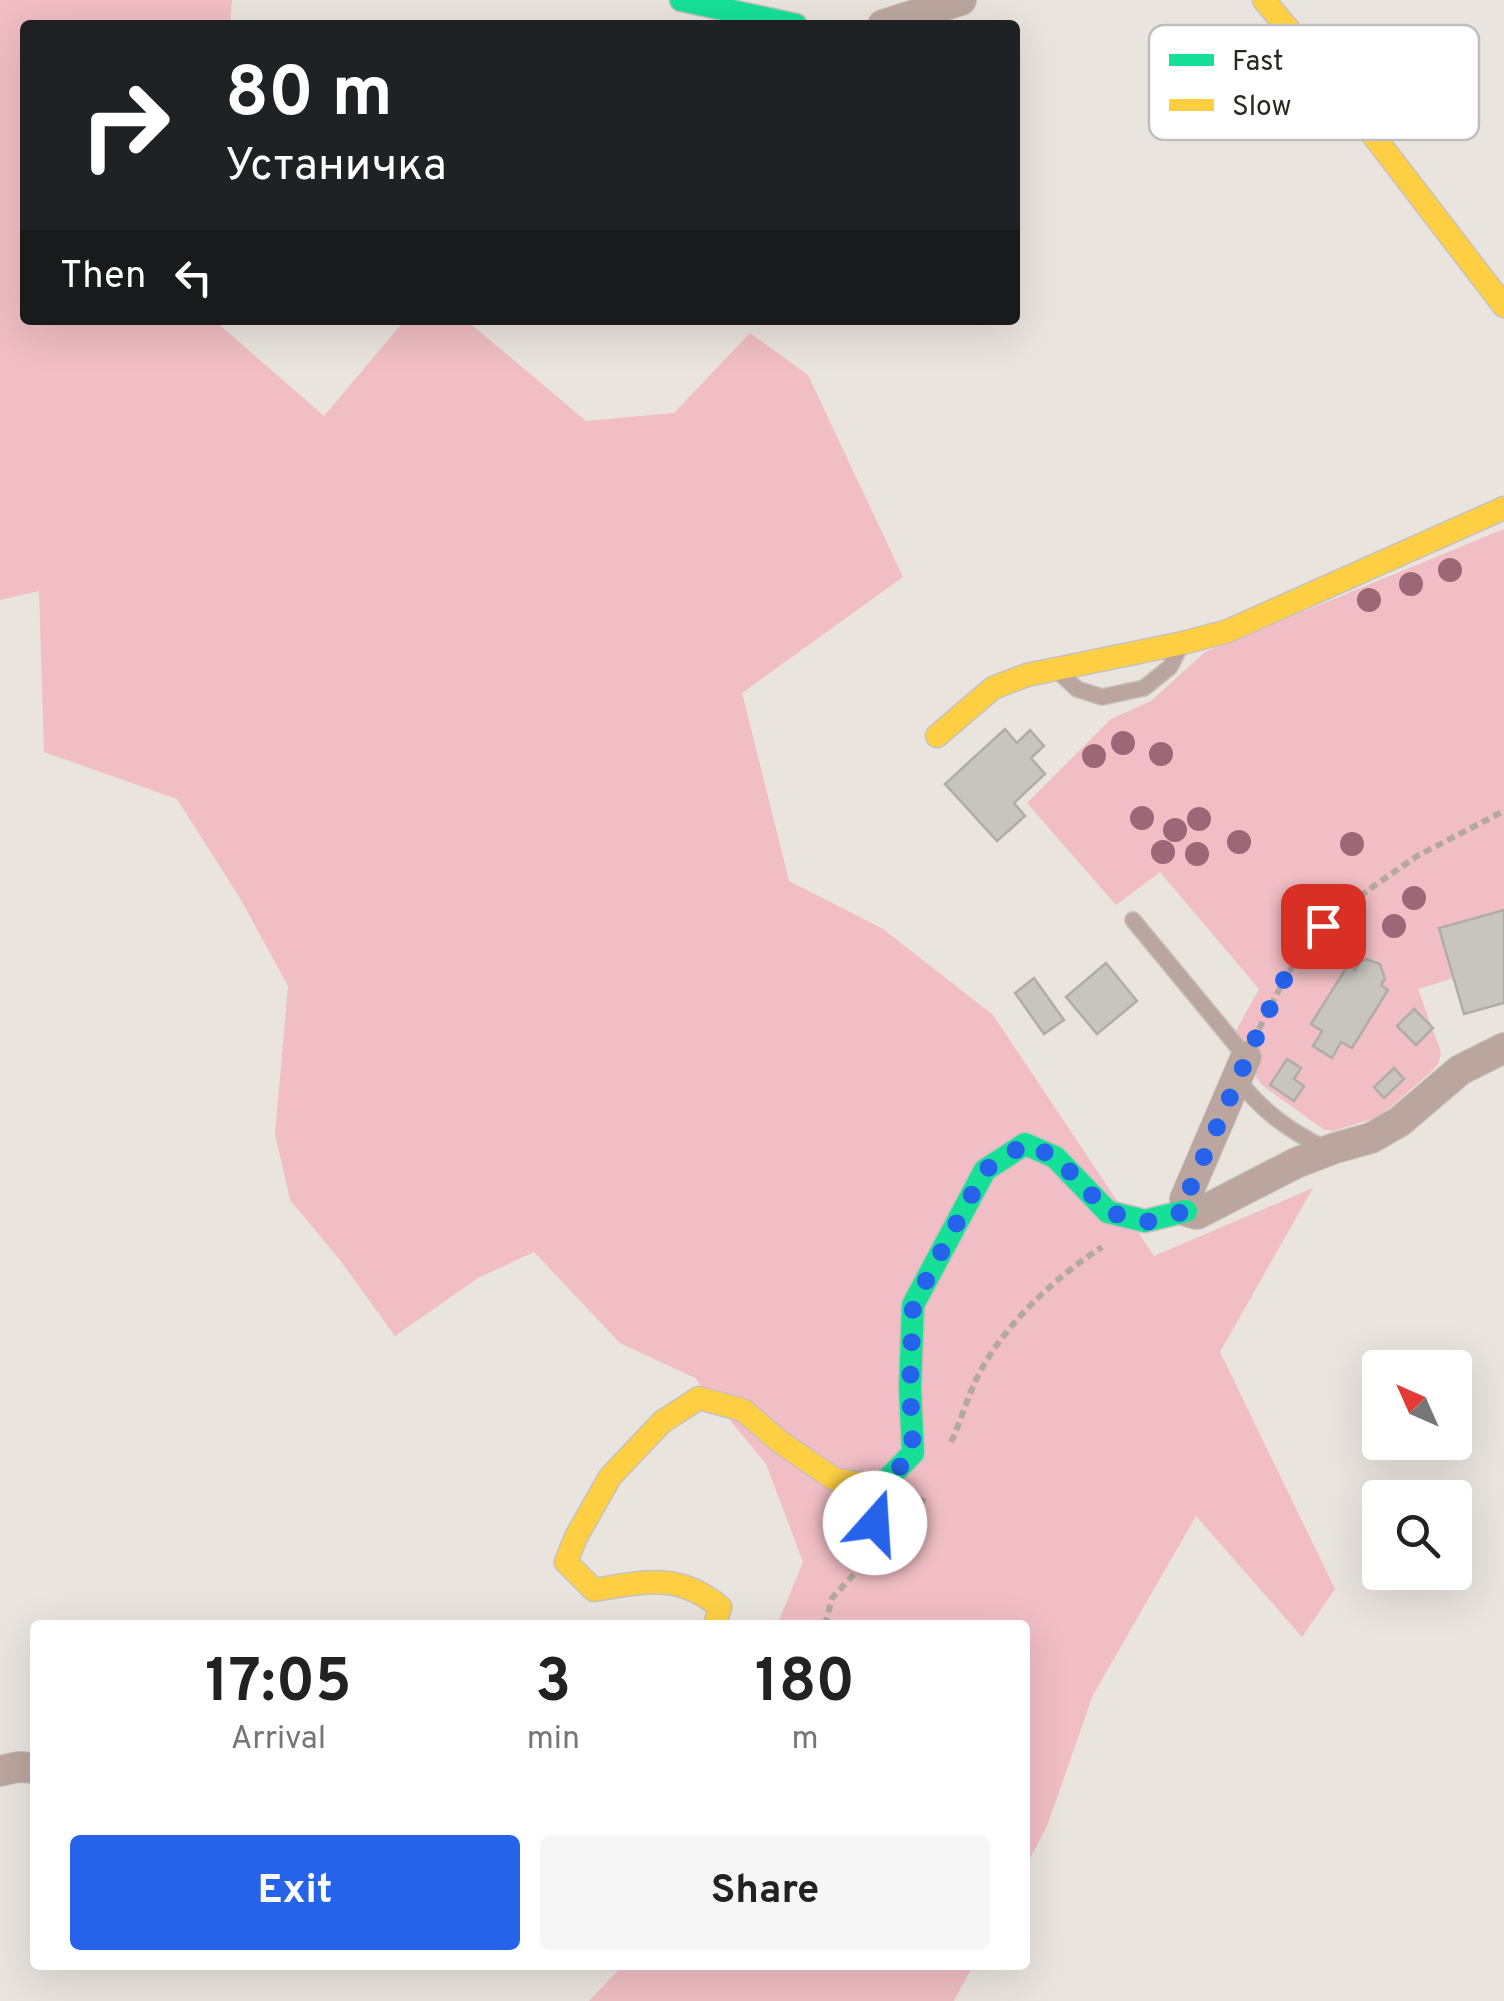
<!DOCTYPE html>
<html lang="en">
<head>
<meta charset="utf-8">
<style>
	body { margin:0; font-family:Overpass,sans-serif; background:#f6f6f6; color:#222; height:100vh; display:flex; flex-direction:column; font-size:38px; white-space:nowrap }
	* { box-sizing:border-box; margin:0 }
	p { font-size:32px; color:#767676 }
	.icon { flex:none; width:55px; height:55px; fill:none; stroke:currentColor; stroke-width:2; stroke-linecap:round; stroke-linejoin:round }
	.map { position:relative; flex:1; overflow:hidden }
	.drawer { position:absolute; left:30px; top:1620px; width:1000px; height:350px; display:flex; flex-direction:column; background:#fff; border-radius:10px; box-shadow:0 10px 40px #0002 }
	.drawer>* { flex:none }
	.banner { position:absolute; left:20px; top:20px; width:1000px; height:305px; border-radius:10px; box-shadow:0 10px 40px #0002; background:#202124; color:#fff; overflow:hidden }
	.needle { width:65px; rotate:315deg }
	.buttons { position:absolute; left:1362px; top:1350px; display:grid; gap:20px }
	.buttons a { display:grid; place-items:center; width:110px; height:110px; border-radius:10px; background:#fff; box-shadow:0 10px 40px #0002; font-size:50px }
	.pin { position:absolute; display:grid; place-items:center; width:85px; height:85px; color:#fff; margin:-42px; border-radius:20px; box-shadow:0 5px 15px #0006 }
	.me { position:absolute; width:110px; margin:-55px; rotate:19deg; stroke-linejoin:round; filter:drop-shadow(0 0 8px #0008) }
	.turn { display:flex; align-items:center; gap:35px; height:210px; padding:0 40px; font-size:45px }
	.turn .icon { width:130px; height:130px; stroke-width:2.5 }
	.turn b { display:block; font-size:70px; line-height:85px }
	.then { display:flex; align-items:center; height:95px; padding:0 40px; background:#0003; gap:20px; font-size:38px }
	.eta { display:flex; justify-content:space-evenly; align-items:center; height:170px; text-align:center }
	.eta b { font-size:60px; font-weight:700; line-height:70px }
	.primary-button { display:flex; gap:20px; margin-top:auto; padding:20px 40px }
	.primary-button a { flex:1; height:115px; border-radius:10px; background:#2563eb; color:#fff; font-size:40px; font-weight:700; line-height:115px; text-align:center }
	.primary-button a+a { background:#f6f6f6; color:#222 }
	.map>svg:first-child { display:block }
	.green { fill:#f0bec4 }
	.building { fill:#c8c5c0; stroke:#b0ada8; stroke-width:2.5 }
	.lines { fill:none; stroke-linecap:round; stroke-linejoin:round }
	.lane-casing { stroke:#c7c2bd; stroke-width:18 }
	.street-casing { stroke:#c7c2bd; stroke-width:32 }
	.fast-casing { stroke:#c7c2bd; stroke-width:25 }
	.slow-casing { stroke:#c7c2bd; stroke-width:25 }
	.path { stroke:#b4a8a2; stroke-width:6; stroke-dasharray:8 5; stroke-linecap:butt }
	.lane { stroke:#baa69f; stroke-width:15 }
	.street { stroke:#baa69f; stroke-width:30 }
	.fast { stroke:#16e098; stroke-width:22 }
	.slow { stroke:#ffcf43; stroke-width:22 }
	.tree { fill:#9e6778 }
	.route { stroke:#2563eb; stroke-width:18; stroke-dasharray:0 32.4 }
	.key { fill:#fff; stroke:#bfbebd; stroke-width:2.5 }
	.key-label { font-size:28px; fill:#2a2622 }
</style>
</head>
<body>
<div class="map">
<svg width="1504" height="2001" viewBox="0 0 1504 2001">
	<rect width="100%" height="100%" fill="#eae4de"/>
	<g class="green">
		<path d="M0,0h232l-2,25h-205v295h189l110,96 81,-96h61l120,101 88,-8 76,-80 58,42 95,202 -161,116 47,188 94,48 110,86 161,241 159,-68 -93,164 115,237 -33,48 -106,-121 -103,179 -46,131 -22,42v-243h-248l26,-63 -37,-98 -71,-86 -75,-35 -86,-91 -56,26 -83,58 -55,-76 -50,-60 -15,-66 13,-148 -48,-88 -63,-99 -133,-47 -5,-161 -39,9z"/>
		<path d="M1504,529v381l-50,68 -36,11 23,63 -2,10 -6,8 -54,47 -46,14 -10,-2 -61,-44 -31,-45 28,-51 -99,-117 -44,33 -89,-102 84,-84 40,-18 54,-49z"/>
		<path d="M623,1965h350l-19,36h-365z"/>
	</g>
	<g class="building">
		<path d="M1005,729l12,14 13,-13 14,16 -13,12 14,16 -31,29 11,13 -28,25 -52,-57z"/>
		<path d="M1504,910v93l-40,11 -25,-86z"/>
		<path d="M1366,959l14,5 5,15 -4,6 7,5 -36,58 -11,-6 -9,16 -19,-12 9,-15 -11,-7 37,-59 7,5 5,-8z"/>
		<path d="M1106,963l31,38 -40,33 -31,-37z"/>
		<path d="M1034,978l30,42 -20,14 -29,-41z"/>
		<path d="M1414,1009l19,19 -17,17 -19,-19z"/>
		<path d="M1287,1059l14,9 -7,11 10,7 -10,15 -24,-16z"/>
		<path d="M1394,1068l10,11 -20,19 -10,-11z"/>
	</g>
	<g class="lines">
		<defs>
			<g id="lane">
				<path d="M1061,674l16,15 25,8 42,-9 26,-21 8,-16"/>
				<path d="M1133,920l113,137"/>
				<path d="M1237,1078c24,33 53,53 89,71"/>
			</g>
			<g id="street">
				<path d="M883,25l78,-25"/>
				<path d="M1246,1057l-61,142 1,12 11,3 99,-51 39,-15 36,-10 28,-16 61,-52 44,-22"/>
				<path d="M0,1771l18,-4 17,1"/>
			</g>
			<g id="fast">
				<path d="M681,0l115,25"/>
				<path d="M873,1486l7,1 33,-34 -3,-66 3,-82 72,-135 40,-26 30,13 53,55 37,9 41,-10"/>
			</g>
			<g id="slow">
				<path d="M1264,0l66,79 174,227"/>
				<path d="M937,736l56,-48 34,-13 156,-32 45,-12 276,-123"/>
				<path d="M715,1625l5,-18c-42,-35 -76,-25 -126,-17l-28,-28 10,-25 34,-60 52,-55 37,-24 44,12 36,31 55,38 39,7"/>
			</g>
		</defs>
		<use href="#lane" class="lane-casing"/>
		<use href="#street" class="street-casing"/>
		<use href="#fast" class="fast-casing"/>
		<use href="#slow" class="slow-casing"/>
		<g class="path">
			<path d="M1259,1029l27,-53 37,-50 48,-38 46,-32 87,-45"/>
			<path d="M951,1442c10,-21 16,-45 27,-66 25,-50 77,-99 124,-129"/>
			<path d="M869,1558l38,-25 17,-35"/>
			<path d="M825,1625l7,-27 37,-40 6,-35"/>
		</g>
		<use href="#lane" class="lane"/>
		<use href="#street" class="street"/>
		<use href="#fast" class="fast"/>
		<use href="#slow" class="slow"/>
	</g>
	<g class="tree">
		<circle cx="1450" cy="570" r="12"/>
		<circle cx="1411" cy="584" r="12"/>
		<circle cx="1369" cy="600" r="12"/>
		<circle cx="1123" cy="743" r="12"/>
		<circle cx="1161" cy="754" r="12"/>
		<circle cx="1094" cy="756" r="12"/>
		<circle cx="1142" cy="818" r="12"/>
		<circle cx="1199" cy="819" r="12"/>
		<circle cx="1175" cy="830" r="12"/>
		<circle cx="1239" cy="842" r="12"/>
		<circle cx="1352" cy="844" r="12"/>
		<circle cx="1163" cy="852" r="12"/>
		<circle cx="1197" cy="854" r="12"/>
		<circle cx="1414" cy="898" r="12"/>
		<circle cx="1394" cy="926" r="12"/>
	</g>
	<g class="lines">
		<path class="route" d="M875,1523l5,-35 33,-35 -3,-66 3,-82 72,-135 40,-26 31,13 52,55 38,10 40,-11 -1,-11 77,-176 24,-48 37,-50"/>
	</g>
	<rect x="1149" y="25" width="330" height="115" rx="15" class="key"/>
	<rect x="1169" y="54" width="45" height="12" fill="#16e098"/>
	<rect x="1169" y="99" width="45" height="12" fill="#ffcf43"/>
	<g class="key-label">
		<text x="1232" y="70">Fast</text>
		<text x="1232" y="115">Slow</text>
	</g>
</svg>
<div class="buttons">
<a><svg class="needle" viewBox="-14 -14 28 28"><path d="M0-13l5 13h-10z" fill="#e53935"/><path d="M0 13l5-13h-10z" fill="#767676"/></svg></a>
<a><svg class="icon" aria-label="search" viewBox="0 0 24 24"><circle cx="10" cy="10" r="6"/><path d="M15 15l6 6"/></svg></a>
</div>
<div class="pin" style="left:1323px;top:926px;background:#d93025"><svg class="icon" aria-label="arrive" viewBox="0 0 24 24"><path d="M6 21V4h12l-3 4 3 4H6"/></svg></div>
<svg class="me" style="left:875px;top:1523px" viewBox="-20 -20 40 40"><circle r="19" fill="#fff"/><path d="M0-13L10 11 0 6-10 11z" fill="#2563eb"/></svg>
<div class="banner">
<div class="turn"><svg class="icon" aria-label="right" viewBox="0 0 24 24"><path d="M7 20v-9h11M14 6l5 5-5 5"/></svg><div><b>80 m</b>Устаничка</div></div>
<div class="then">Then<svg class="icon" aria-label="left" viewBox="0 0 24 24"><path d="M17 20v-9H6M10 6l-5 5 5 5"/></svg></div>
</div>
<section class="drawer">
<div class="eta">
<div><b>17:05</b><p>Arrival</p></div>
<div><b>3</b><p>min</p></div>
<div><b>180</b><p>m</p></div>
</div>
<div class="primary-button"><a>Exit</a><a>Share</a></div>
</section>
</div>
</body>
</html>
